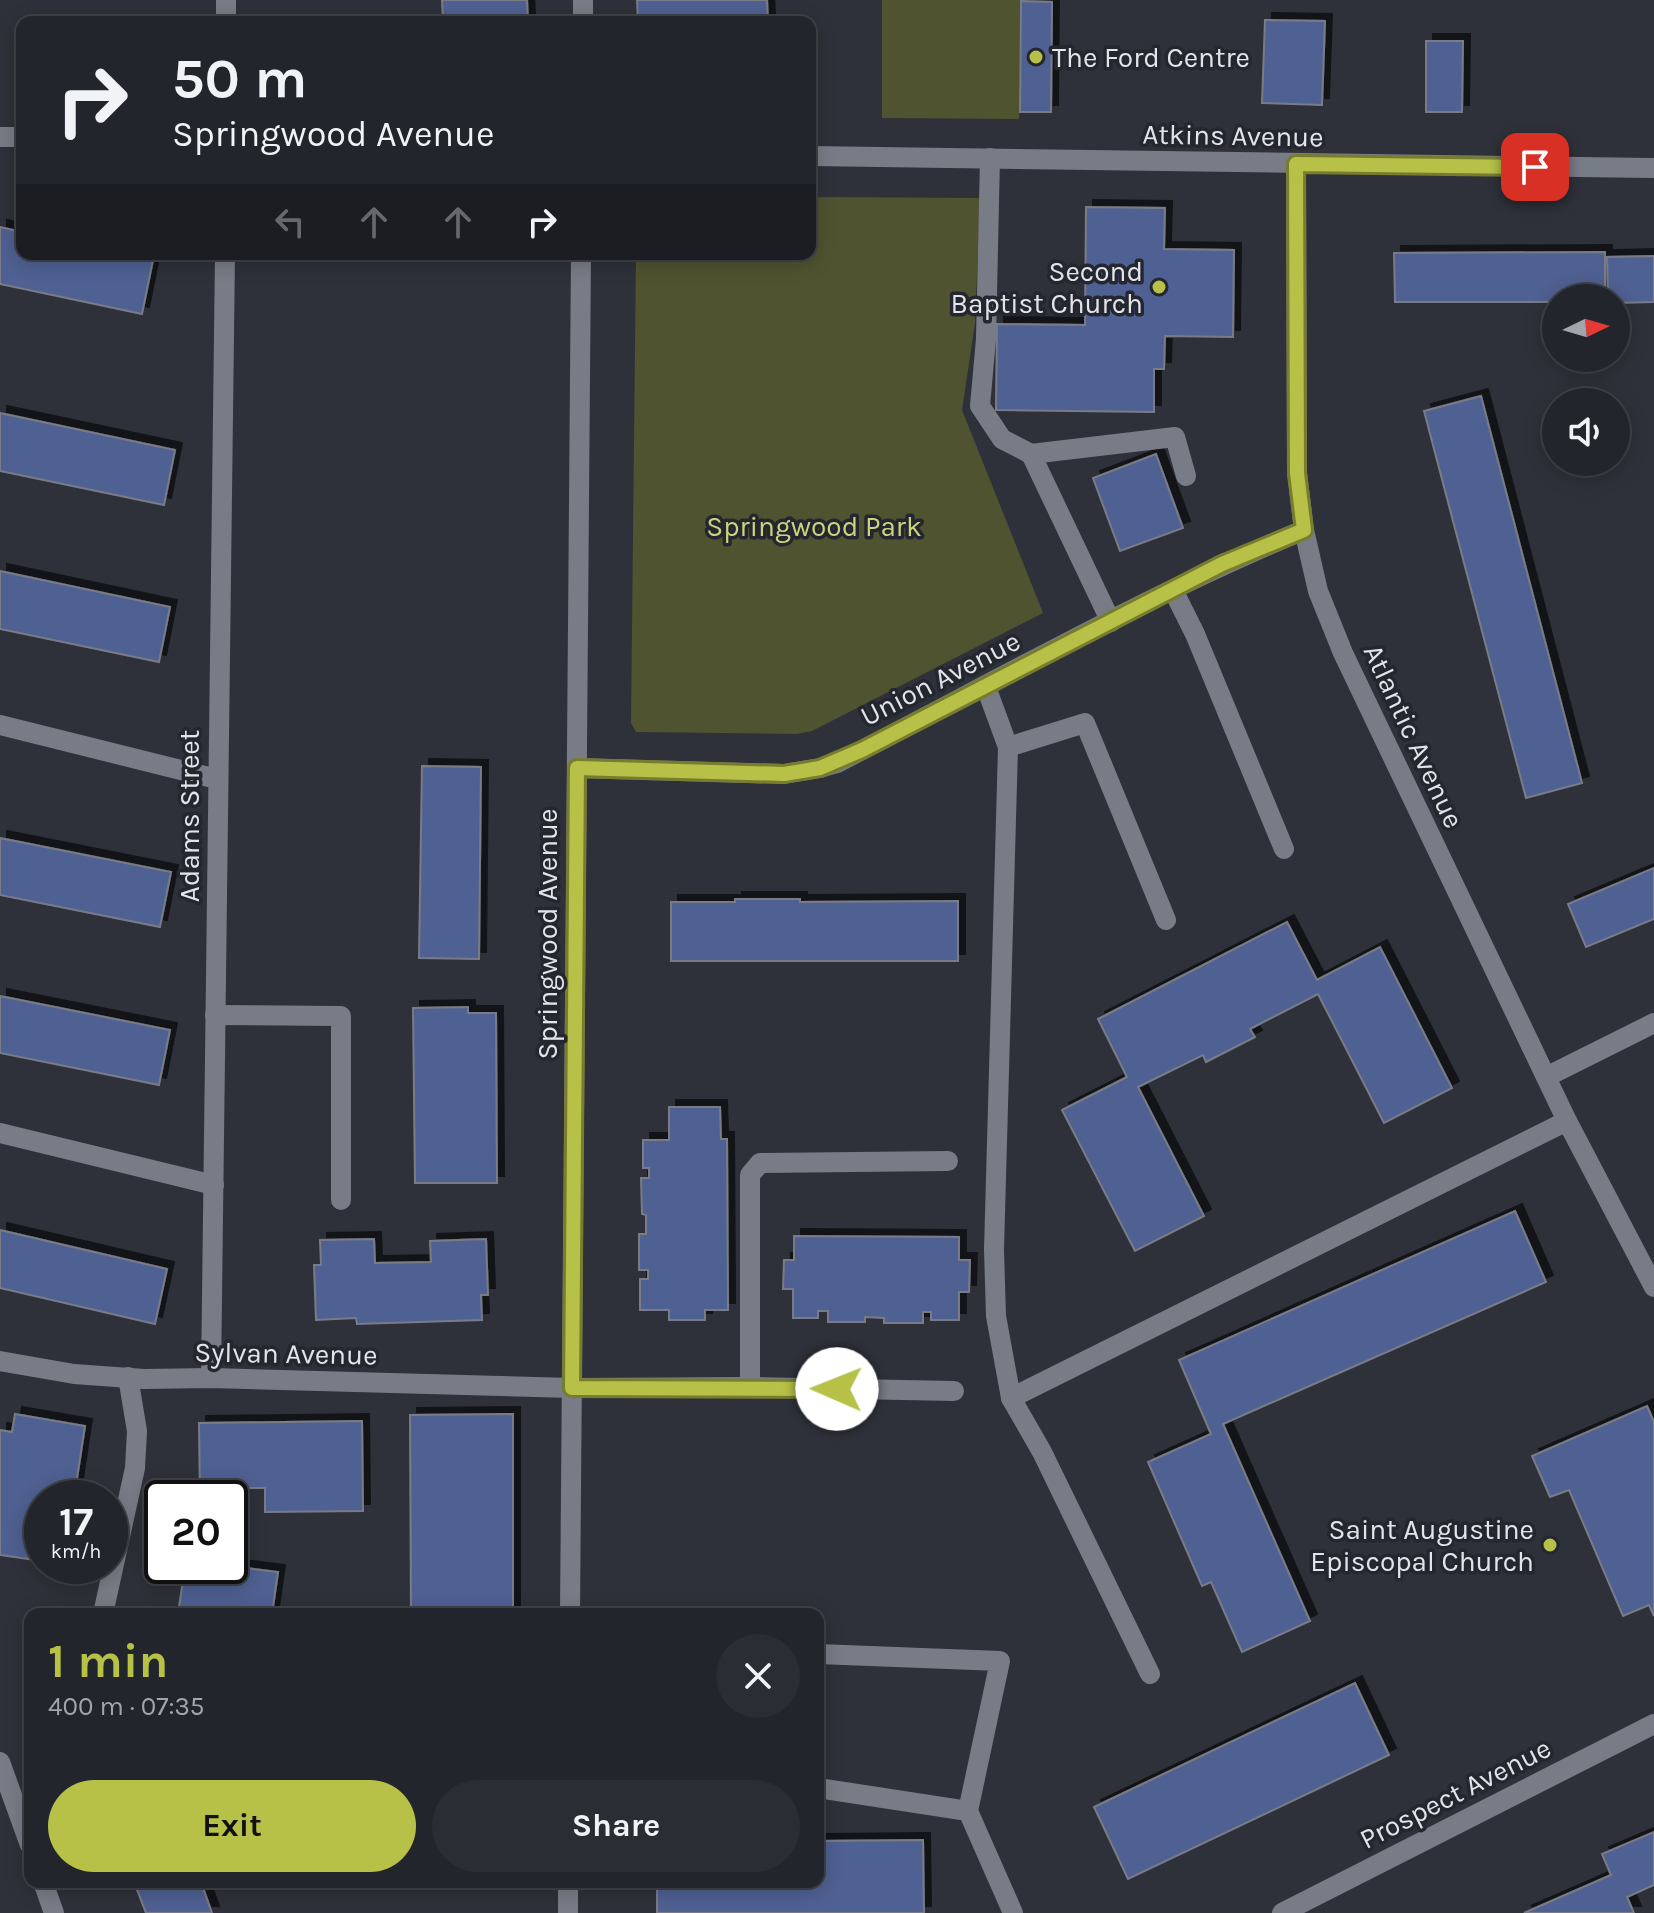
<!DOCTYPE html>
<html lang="en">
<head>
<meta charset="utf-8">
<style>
	body { margin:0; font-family:Karla,sans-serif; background:#2a2d33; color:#f1f3f6; height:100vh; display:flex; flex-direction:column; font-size:30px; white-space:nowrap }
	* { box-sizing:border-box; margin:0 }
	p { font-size:26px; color:#a2a5a9 }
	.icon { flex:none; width:44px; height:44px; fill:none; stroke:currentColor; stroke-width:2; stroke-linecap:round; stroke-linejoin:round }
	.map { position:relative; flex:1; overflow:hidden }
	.drawer { position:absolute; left:24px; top:1608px; width:800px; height:280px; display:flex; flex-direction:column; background:#22252b; border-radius:16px; box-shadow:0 4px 20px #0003,0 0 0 2px #3f4247 }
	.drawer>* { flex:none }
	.hud { position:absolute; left:16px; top:16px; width:800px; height:244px; border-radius:16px; box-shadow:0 4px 20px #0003,0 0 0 2px #3f4247; background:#22252b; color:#f1f3f6; overflow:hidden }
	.needle { width:52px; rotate:85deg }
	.fabs { position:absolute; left:1542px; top:284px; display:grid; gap:16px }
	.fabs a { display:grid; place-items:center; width:88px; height:88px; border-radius:50%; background:#22252b; box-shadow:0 4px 20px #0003,0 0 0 2px #3f4247; font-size:40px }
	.speed { position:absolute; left:24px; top:1480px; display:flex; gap:16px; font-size:40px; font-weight:700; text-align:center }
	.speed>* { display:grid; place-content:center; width:104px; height:104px; border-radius:50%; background:#22252b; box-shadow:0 4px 20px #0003,0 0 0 2px #3f4247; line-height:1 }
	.speed small { font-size:20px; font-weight:400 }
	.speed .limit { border:4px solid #111; border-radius:12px; background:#fff; color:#111 }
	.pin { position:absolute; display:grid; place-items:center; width:68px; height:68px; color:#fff; margin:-34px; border-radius:16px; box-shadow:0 4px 12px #0006 }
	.me { position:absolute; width:88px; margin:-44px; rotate:271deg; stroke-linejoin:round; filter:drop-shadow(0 0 6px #0008) }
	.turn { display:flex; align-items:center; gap:28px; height:168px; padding:0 24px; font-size:36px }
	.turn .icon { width:104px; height:104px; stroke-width:2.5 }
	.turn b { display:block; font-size:56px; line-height:68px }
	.lanes { display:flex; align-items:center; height:76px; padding:0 24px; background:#0003; justify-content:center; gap:40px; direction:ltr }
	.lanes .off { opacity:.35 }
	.round { display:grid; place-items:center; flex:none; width:84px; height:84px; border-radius:42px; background:#2a2d33 }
	.headline { display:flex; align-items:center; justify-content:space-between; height:136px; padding:0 24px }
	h1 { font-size:48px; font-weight:700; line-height:60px; color:#b7c147 }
	.primary-button { display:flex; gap:16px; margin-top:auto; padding:16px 24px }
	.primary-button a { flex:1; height:92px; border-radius:48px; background:#b7c147; color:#111; font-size:32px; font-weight:700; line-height:92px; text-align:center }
	.primary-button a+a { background:#2a2d33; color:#f1f3f6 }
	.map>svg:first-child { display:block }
	.green { fill:#4f5330 }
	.building { fill:#506192; stroke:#797c86; stroke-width:2; filter:url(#shadow) }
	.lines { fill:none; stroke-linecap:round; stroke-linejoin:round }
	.minor { stroke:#787c86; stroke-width:20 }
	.route-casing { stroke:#777d2e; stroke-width:20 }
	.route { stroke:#b7c147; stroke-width:14 }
	.poi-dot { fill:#b7c147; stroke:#24272f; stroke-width:3 }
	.labels { text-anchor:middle; stroke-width:7; stroke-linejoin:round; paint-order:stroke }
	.poi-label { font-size:28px; fill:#e2e4e9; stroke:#24272f; text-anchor:end }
	.street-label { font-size:28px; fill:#e2e4e9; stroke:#24272f }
	.park-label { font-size:28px; fill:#cbd47d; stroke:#24272f }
</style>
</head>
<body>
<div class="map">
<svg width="1654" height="1913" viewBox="0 0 1654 1913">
	<defs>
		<filter id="shadow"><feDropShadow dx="7" dy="-7" stdDeviation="0" flood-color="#0009"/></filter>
	</defs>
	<rect width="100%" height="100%" fill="#2e3139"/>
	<g class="green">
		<path d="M882,0h138l-1,119 -137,-1z"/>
		<path d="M810,197l170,1 -5,125 -13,87 81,203 -231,118 -15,3 -161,-2 -5,-9 5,-469h174z"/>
	</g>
	<g class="building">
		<path d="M442,0h85l1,22h-85z"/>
		<path d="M637,0h130l1,22h-130z"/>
		<path d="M1021,1l31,1 -1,110h-31z"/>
		<path d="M1265,20l60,1 -3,84 -60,-2z"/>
		<path d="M1426,41h37l-1,71h-36z"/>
		<path d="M1086,207l79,1 -1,41 70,1 -1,87 -68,-1 -1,33h-10v43l-158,-2 1,-86 88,1z"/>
		<path d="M0,227l22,5v22h105l26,6 -11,54 -142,-30z"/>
		<path d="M1605,252v46h-49v4h-161l-1,-49z"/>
		<path d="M1654,256v46l-38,1v-5h-8l-1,-41z"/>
		<path d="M1481,396l101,387 -56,15 -102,-387z"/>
		<path d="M0,413l175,37 -11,55 -164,-34z"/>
		<path d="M1156,454l27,74 -63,23 -27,-73z"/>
		<path d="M0,571l170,36 -11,55 -159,-33z"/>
		<path d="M422,766l59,1 -2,192 -60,-1z"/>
		<path d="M0,838l171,34 -11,55 -160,-32z"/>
		<path d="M1654,868v51l-68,28 -18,-43z"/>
		<path d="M735,899h65v3l158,-1v60h-287v-59h64z"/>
		<path d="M1287,922l30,58 63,-33 72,141 -68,35 -66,-129 -68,35 5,8 -49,25 -3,-7 -65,32 66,129 -69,35 -73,-141 65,-33 -29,-58z"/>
		<path d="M0,996l170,34 -11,55 -159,-32z"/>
		<path d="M468,1007v6h28l1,170h-82l-2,-175z"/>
		<path d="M669,1107h51l1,32h6l1,171h-23v10h-36v-10h-29v-31h8v-9h-9v-36h7v-19l-4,-1 -1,-36h8v-10h-6v-28h26z"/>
		<path d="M1515,1211l31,71 -323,142 87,197 -68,31 -31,-70 -9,4 -54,-124 63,-28 -32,-74z"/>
		<path d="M0,1230l167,39 -12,55 -155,-36z"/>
		<path d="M794,1236l165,1v23h11l-1,32h-10v28h-28v-8h-8v11h-39v-5l-19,-1v5h-37v-11h-10v7h-25v-29h-10l1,-29h10z"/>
		<path d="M374,1239l1,24 56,-1 -1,-21 56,-2 2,56h-7l1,25 -125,4 -1,-6 -40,2 -2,-55h7l-1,-25z"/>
		<path d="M1647,1406l7,16v194l-5,-11 -26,11 -54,-126 -19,7 -18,-41z"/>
		<path d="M15,1414l70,12 -11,72h-32v63l-42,-6v-125l12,2z"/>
		<path d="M513,1414v200h-102l-1,-199z"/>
		<path d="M362,1421l1,90 -98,1v-24h-25l1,24h-11v-14h-30l-1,-75z"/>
		<path d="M185,1566h45l48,6 -6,42 -28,-3v3h-66z"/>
		<path d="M1355,1683l34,72 -261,124 -34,-72z"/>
		<path d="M1654,1832v53l-27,12 7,16h-110l87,-38 -9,-21z"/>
		<path d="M923,1840l1,73h-267v-31h161v-41z"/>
		<path d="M134,1882h67l11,31h-66z"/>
	</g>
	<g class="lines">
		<g class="minor">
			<path d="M226,0v22"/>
			<path d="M583,22v-22"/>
			<path d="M0,137h22"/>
			<path d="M810,156l844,12"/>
			<path d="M990,158l-4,181 -6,67 22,33 29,15"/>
			<path d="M1296,164l1,309 7,57 14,61 25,62 224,468 87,166"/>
			<path d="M1173,590l22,44 89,215"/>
			<path d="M1111,622l-80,-168 144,-17 11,39"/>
			<path d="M986,687l22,60 -14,503 2,66 15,82 31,54 108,222"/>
			<path d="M0,725l217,54"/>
			<path d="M1008,747l77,-24 81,197"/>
			<path d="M577,768l207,6 36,-6 17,-5c154,-79 308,-167 467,-233"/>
			<path d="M215,1015l126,1v184"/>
			<path d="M1546,1077l108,-54"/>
			<path d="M0,1133l214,52"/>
			<path d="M0,1361l74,13 70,5 67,-1 361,10 178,-1 204,4"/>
			<path d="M211,1378l14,-1124"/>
			<path d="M750,1387v-212l10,-12 188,-2"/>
			<path d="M1011,1398l556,-277"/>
			<path d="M103,1614l32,-146 2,-37 -9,-54"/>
			<path d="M570,1614l11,-1360"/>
			<path d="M818,1654l182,7 -32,150 45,102"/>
			<path d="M0,1762l30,83"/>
			<path d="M818,1788l150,23"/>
			<path d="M43,1882l11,31"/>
			<path d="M568,1913v-31"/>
			<path d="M1282,1913l372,-189"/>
		</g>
	</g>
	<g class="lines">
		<defs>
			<path id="route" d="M837,1389l-265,-1 5,-620 207,6 36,-6 42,-18 360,-186 82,-34 -7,-57 -1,-309 239,3"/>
		</defs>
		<use href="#route" class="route-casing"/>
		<use href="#route" class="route"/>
	</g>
	<g class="poi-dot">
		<circle cx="1036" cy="57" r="8"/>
		<circle cx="1159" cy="287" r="8"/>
		<circle cx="1550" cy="1545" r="8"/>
	</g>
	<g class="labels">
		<g class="poi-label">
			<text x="1052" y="67" text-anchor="start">The Ford Centre</text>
			<text x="1143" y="281">Second<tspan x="1143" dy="32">Baptist Church</tspan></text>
			<text x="1534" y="1539">Saint Augustine<tspan x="1534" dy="32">Episcopal Church</tspan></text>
		</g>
		<g class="street-label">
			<text transform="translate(1233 135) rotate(1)" y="10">Atkins Avenue</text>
			<text transform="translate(940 678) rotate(-27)" y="10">Union Avenue</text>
			<text transform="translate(1414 736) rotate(65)" y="10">Atlantic Avenue</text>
			<text transform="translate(189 816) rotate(-90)" y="10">Adams Street</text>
			<text transform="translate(547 934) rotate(-90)" y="10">Springwood Avenue</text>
			<text transform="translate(286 1353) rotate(1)" y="10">Sylvan Avenue</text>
			<text transform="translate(1455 1793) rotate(-27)" y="10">Prospect Avenue</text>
		</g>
		<g class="park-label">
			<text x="814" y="536">Springwood Park</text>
		</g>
	</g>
</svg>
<div class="fabs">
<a><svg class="needle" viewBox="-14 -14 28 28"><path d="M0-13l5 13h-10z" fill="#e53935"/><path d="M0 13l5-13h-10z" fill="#a2a5a9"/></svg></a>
<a><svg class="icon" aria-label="sound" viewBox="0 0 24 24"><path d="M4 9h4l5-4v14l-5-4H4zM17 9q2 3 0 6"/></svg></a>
</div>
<div class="speed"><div>17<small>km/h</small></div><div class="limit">20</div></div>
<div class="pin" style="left:1535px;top:167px;background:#d93025"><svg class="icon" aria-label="arrive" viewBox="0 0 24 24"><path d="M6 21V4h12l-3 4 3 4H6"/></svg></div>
<svg class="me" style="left:837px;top:1389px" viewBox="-20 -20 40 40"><circle r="19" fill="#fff"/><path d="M0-13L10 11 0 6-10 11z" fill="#b7c147"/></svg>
<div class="hud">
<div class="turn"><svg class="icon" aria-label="right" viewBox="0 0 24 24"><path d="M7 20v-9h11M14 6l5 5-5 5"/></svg><div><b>50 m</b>Springwood Avenue</div></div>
<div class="lanes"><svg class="icon off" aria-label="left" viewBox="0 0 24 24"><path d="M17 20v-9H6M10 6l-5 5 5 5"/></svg><svg class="icon off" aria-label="ahead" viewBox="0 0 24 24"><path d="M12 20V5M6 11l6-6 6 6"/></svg><svg class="icon off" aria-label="ahead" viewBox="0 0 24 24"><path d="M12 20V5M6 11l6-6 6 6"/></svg><svg class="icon" aria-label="right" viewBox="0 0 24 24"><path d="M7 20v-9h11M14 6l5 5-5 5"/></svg></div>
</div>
<section class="drawer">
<div class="headline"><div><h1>1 min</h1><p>400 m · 07:35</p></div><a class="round"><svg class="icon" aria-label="close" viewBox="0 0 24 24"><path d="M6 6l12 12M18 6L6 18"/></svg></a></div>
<div class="primary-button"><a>Exit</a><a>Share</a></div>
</section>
</div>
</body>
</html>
